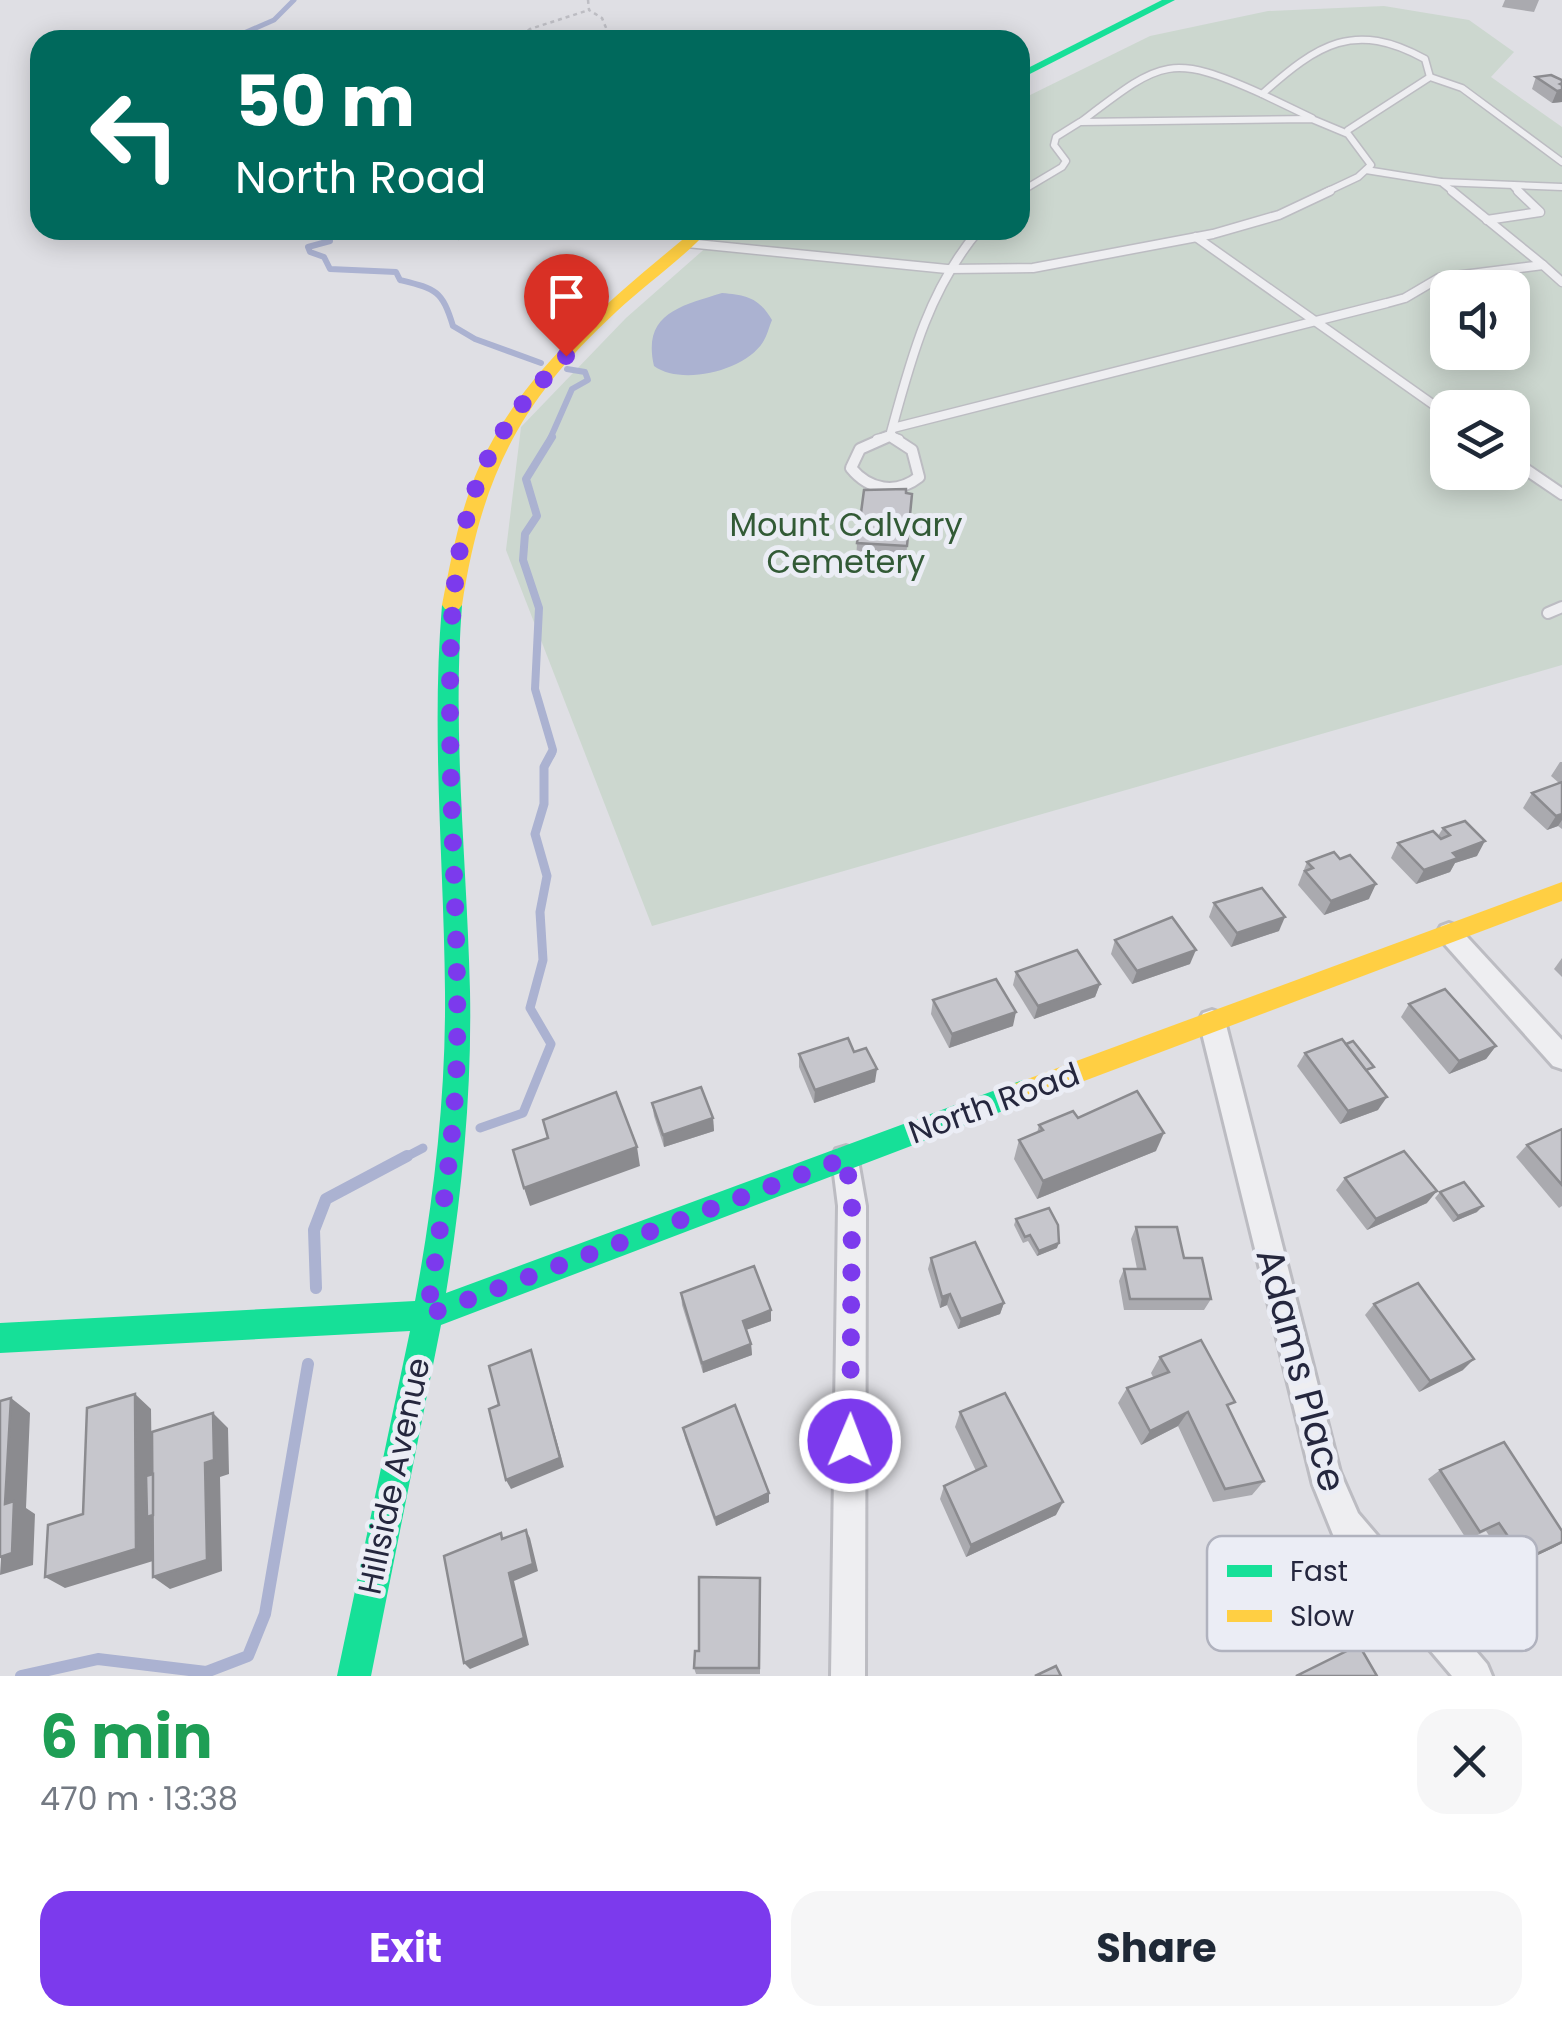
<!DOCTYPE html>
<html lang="en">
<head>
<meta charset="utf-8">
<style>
	body { margin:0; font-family:Poppins,sans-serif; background:#f6f6f7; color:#1f2937; height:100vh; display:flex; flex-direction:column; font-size:38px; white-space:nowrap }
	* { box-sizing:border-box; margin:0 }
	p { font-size:32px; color:#747a83 }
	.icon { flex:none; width:55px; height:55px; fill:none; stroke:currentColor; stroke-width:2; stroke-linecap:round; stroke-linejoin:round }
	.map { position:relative; height:1676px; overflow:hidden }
	.sheet { display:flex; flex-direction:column; background:#fff; flex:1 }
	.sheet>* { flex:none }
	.banner { position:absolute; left:30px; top:30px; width:1000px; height:210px; border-radius:30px; box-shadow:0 5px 25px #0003; background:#00695c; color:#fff; overflow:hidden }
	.buttons { position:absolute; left:1430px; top:270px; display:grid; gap:20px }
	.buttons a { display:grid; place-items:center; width:100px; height:100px; border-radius:20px; background:#fff; box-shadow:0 5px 25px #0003; font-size:50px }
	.pin { position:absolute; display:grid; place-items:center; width:85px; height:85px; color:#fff; margin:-102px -42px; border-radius:50% 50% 50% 0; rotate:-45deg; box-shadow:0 0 10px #0007 }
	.pin .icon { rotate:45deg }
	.me { position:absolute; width:110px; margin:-55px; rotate:1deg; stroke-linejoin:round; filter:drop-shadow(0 0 8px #0008) }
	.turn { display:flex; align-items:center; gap:35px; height:210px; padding:0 40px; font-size:45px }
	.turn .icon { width:130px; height:130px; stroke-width:2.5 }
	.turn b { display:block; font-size:70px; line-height:85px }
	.round { display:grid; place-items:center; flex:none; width:105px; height:105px; border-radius:30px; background:#f6f6f7 }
	.overview { display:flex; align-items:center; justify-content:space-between; height:170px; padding:0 40px }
	h1 { font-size:60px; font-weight:700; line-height:75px; color:#1e9e55 }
	.cta { display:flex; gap:20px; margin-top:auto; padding:20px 40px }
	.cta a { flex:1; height:115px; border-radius:30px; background:#7c3aed; color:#fff; font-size:40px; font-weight:700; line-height:115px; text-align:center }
	.cta a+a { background:#f6f6f7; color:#1f2937 }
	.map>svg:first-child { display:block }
	.green { fill:#ccd7cf; fill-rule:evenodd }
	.water { fill:#abb2d1 }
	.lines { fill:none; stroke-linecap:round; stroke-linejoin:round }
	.stream-far4 { stroke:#abb2d1; stroke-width:5 }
	.stream-far3 { stroke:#abb2d1; stroke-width:6 }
	.stream-far2 { stroke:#abb2d1; stroke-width:8 }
	.stream-far1 { stroke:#abb2d1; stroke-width:9 }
	.stream { stroke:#abb2d1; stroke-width:12 }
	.lane-far2-casing { stroke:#bcbcc2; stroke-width:9 }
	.lane-far1-casing { stroke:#bcbcc2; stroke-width:11 }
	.lane-casing { stroke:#bcbcc2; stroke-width:14 }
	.street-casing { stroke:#bcbcc2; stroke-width:6 }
	.path-far1 { stroke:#bebec4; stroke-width:2.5; stroke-dasharray:4 4; stroke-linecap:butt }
	.path { stroke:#bebec4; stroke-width:4; stroke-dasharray:5 5; stroke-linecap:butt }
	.lane-far2 { stroke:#eeeef1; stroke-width:6 }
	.lane-far1 { stroke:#eeeef1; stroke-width:8 }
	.lane { stroke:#eeeef1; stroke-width:10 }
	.street { fill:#eeeef1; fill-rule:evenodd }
	.fast { fill:#16e098; fill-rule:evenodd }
	.slow { fill:#ffcf43; fill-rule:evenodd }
	.wall { fill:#aaaaaf }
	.shaded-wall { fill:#8b8b8f }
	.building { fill:#c6c6cc; stroke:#8b8b8f; stroke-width:2.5 }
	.route { stroke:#7c3aed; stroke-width:18; stroke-dasharray:0 32.4 }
	.labels { text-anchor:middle; stroke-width:10; stroke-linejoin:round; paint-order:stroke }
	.park-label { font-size:32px; fill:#325a36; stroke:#ebedf5 }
	.street-label { font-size:32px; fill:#25273e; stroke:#ebedf5 }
	.near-street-label { font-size:38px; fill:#25273e; stroke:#ebedf5 }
	.key { fill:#ebedf5; stroke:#b0b2be; stroke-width:2.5 }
	.key-label { font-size:28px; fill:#25273e }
</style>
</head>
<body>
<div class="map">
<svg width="1562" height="1676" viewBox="0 0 1562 1676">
	<rect width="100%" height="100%" fill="#dfdfe4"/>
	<path class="green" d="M1384,6l85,14 45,32 -23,25 71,50v538l-910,261 -146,-376 15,-123 105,-109 100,-88h294v-130l130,-64 118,-25zM1448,288h64v64h-64zM1448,408h64v64h-64z"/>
	<path class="water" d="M722,293c25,2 37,5 50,27 -3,7 -5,16 -9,22 -18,29 -82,44 -109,24 -12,-52 26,-60 68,-73z"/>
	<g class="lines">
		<path class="stream-far4" d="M228,40l46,-20 20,-20"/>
		<g class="stream-far3">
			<path d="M328,230l2,11 -22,6 2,5 14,5 6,12 66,3 4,8c36,9 42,10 53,46l22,13 66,24"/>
			<path d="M550,439l22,-50 16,-9 -3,-8 -18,-3"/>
		</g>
		<path class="stream-far2" d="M551,755l2,-5 -18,-61 4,-81 -16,-48 2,-26 12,-18 -11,-37 26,-42"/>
		<g class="stream-far1">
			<path d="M480,1128l43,-15 28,-69 -21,-36 13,-48 -3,-48 7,-36 -12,-42 9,-30v-37l8,-15"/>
			<path d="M402,1159l21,-11"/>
		</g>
		<g class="stream">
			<path d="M316,1288l-2,-58 12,-31 81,-43"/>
			<path d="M21,1676l77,-17 108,13 42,-16 17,-42 43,-250"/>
		</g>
		<defs>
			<g id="lane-far2">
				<path d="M1312,118l-50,-24c56,-50 92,-74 163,-35l5,18"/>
				<path d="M1082,121c79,-60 87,-69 180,-27"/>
				<path d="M1348,130l82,-53 32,11 100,74"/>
				<path d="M1366,170l75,12 14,11"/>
				<path d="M1441,182l121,5"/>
				<path d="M1514,187l6,6"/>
				<path d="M1020,192l42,-25 4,-6 -12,-16 2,-8 24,-15 232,-3 36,15 23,31 -13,12 -34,16"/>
			</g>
			<g id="lane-far1">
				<path d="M1487,220l53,-8 -22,-21"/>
				<path d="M1196,237l252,178"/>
				<path d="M687,243l260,26 86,-1 180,-34 66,-19 51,-24"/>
				<path d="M1543,265l19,17"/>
				<path d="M893,428l494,-125 18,-5 34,-20 104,-13 -91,-74"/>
				<path d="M890,436l9,3"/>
				<path d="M890,436c20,-74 38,-146 89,-206"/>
				<path d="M877,439l13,-3"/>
			</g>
			<g id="lane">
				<path d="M887,437l-27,12 -9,19c18,22 45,27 68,9l-7,-27 -20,-13"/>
				<path d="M1512,460l50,34"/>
				<path d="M1548,613l14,-6"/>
			</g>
			<g id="street">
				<path d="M1449,923l8,3 105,114v29l-9,-3 -112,-126 -4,-7 4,-7z"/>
				<path d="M1212,1010l9,3 4,8 115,451 18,41 129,151 5,12h-40l-118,-139 -21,-52 -114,-464 4,-8z"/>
				<path d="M846,1146l10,3 10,57 -1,470h-34l7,-470 -6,-48 4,-9z"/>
			</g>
		</defs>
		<use href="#lane-far2" class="lane-far2-casing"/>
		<use href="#lane-far1" class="lane-far1-casing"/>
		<use href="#lane" class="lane-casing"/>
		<use href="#street" class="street-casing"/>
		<g class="path-far1">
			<path d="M588,0l1,10 13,8 9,22"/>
			<path d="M515,40l15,-11 59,-19"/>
		</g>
		<path class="path" d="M457,239l10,-9"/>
		<use href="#lane-far2" class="lane-far2"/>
		<use href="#lane-far1" class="lane-far1"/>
		<use href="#lane" class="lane"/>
		<use href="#street" class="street"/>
		<g class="fast">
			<path d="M1162,0h13l-155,79v-7z"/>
			<path d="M452,599l10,6c-10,129 5,257 8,386 2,101 -8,203 -24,302l577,-213 9,4 4,8 -4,8 -591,225 -70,351h-34l73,-345 -410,22v-30l415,-22c19,-102 31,-206 30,-309 -1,-130 -14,-258 -3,-387z"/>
		</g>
		<g class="slow">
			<path d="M694,230h15c-28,30 -63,54 -93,82 -97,90 -134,164 -154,293l-3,4h-14l-3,-4c8,-40 15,-80 29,-118 40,-109 137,-185 223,-257z"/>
			<path d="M1562,882v19l-539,203 -9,-4 -4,-8 4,-8z"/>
		</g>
	</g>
	<g class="wall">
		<path d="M1505,0h34l-5,12 -32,-5z"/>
		<path d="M1536,77l26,3v22l-10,1 -20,-14z"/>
		<path d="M906,493l6,1 -7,74 -49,-4 1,-21z"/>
		<path d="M1560,762h2v67l-4,-3 -11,4 -24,-22 9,-15 27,-10 -8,-7z"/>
		<path d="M1443,828l34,28 -22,7 -5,9 -34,12 -25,-26 7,-15 40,-7z"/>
		<path d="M1307,862l62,37 -45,16 -26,-30z"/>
		<path d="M1214,903l65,28 -48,16 -22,-30z"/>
		<path d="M1115,940l75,24 -58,20 -21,-30z"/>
		<path d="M1562,958v19l-8,-8z"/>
		<path d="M1016,972l84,12 -5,13 -61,22 -21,-34z"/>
		<path d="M933,1000l80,26 -64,22 -18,-34z"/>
		<path d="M1409,1004l87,42 -10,13 -37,15 -48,-57z"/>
		<path d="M854,1052l21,30 -61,21 -15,-36v-13z"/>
		<path d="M1305,1053l64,21 9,36 -38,14 -43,-58z"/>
		<path d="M652,1103l61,15 1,13 -50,16 -10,-31z"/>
		<path d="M1078,1118l78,33 -119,48 -23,-40 5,-19 18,-7 2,-8z"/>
		<path d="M1562,1129v77l-3,2 -43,-51 11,-12z"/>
		<path d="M1345,1178l82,25 -60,27 -31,-40z"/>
		<path d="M1440,1192l37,20 -24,10 -18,-24z"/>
		<path d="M1016,1219l41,29 -20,8 -9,-15 -5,2 -9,-18z"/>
		<path d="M1136,1227l48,31 27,41 -7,11h-80l-5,-29 5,-12h13l-6,-30z"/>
		<path d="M931,1258l73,45 -4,11 -42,15 -11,-24 -7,3 -12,-39z"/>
		<path d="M681,1293l90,28 -25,9 5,14 1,11 -49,18 -21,-68z"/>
		<path d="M1374,1304l89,66 -44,22 -54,-77z"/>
		<path d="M1160,1357l69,53 35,71 -12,14 -39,7 -35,-76 -37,19 -23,-42 9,-15 26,-11 -2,-4z"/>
		<path d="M960,1412l96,103 -90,42 -26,-58 4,-13 32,-15 -21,-44z"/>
		<path d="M683,1428l86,74 -53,24 -31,-88z"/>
		<path d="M1440,1470l122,73 -52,25 -24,-37 -19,9 -39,-61z"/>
		<path d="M760,1578v96h-64l-2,-6 5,-17z"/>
	</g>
	<g class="shaded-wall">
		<path d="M1562,83v19l-10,1 5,-12z"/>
		<path d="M1562,814v6l-4,6 -11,4 9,-14z"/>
		<path d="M1485,841l-8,15 -22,7 -5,9 -34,12 8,-14 29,-17z"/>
		<path d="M1376,884l-7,15 -45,16 7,-14z"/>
		<path d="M1285,917l-6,14 -48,16 6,-14z"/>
		<path d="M1196,950l-6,14 -58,20 5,-13z"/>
		<path d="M1100,984l-5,13 -61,22 4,-13z"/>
		<path d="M1016,1012l-3,14 -64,22 3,-14z"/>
		<path d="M1496,1046l-10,13 -37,15 10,-13z"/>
		<path d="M877,1069l-2,13 -61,21 1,-13z"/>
		<path d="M1387,1097l-9,13 -38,14 8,-13z"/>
		<path d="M713,1118l1,13 -50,16 -1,-12z"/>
		<path d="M1164,1133l-8,18 -119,48 6,-18z"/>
		<path d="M637,1147l3,19 -110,40 -6,-18z"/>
		<path d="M1437,1191l-10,12 -60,27 9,-11z"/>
		<path d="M1483,1206l-6,6 -24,10 5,-6z"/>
		<path d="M1059,1243l-2,5 -20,8 2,-5z"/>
		<path d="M950,1294l-3,11 -7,3 2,-11z"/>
		<path d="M1004,1303l-4,11 -42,15 3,-10z"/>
		<path d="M771,1310v11l-28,10v-10z"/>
		<path d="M751,1344l1,11 -49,18 -1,-10z"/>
		<path d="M531,1350l33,117 -53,22 -5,-9z"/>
		<path d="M1474,1359l-11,11 -44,22 11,-11z"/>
		<path d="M135,1394l16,15 2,152 -88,27 -20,-11 91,-28z"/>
		<path d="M11,1398l19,15 -4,95 9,6 -2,51 -33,10z"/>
		<path d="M1188,1412l-10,14 -37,19 9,-14z"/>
		<path d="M213,1413l15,15 1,46 -9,3 2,94 -52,18 -17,-12 52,-114z"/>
		<path d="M769,1493v9l-53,24 -1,-8z"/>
		<path d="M1063,1502l-7,13 -90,42 5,-12z"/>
		<path d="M526,1530l4,8 8,33 -24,10 15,64 -59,24 -6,-6 45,-90z"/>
		<path d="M1562,1543l-9,5 -43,20 14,-8z"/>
	</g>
	<g class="building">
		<path d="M1551,75l11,5v3l-2,1 2,1v5l-5,1 -21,-14z"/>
		<path d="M906,489v4l6,1 -5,52 -50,-3 7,-53z"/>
		<path d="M1562,782v32l-6,2 -24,-23z"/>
		<path d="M1465,821l20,20 -32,12 5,5 -34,12 -26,-27 35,-12 8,8 9,-4 -7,-7z"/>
		<path d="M1334,852l6,7 10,-4 26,29 -45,17 -26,-30 8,-3 -6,-6z"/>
		<path d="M1262,888l23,29 -48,16 -23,-30z"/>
		<path d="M1172,917l24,33 -59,21 -22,-31z"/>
		<path d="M1077,950l23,34 -62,22 -22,-34z"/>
		<path d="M996,979l20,33 -64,22 -19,-34z"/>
		<path d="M1445,989l51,57 -37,15 -50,-57z"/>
		<path d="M848,1038l6,14 12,-4 11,21 -62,21 -16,-36z"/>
		<path d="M1342,1039l45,58 -39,14 -43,-58z"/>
		<path d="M1353,1041l21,26 -8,3 -20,-26z"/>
		<path d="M701,1087l12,31 -50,17 -11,-32z"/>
		<path d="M1137,1091l27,42 -121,48 -24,-41 24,-10 -4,-5 34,-14 5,7z"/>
		<path d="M616,1092l21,55 -113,41 -11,-38 35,-12 -5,-18z"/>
		<path d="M1562,1129v56l-35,-40z"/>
		<path d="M1404,1151l33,40 -61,28 -31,-41z"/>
		<path d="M1464,1182l19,24 -25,10 -18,-24z"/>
		<path d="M1049,1208l9,17 1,18 -20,8 -9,-16 -5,2 -9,-18z"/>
		<path d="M1136,1227h41l7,31h18l9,41h-81l-6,-30h21z"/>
		<path d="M975,1242l29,61 -43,16 -11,-25 -8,3 -11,-39z"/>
		<path d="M754,1266l17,44 -28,11 8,23 -49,19 -21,-70z"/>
		<path d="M1418,1283l56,76 -44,22 -56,-77z"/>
		<path d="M1201,1340l34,62 -8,3 37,76 -39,8 -37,-77 -38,19 -23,-43 42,-16 -9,-15z"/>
		<path d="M531,1350l29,108 -54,22 -17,-71 10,-4 -10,-39z"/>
		<path d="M1005,1393l58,109 -92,43 -27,-59 42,-20 -26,-54z"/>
		<path d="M135,1394l1,155 -91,28 3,-52 35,-11 4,-106z"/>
		<path d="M11,1398l-6,106 9,-3 -2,52 -12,4v-156z"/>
		<path d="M735,1405l34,88 -54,25 -32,-90z"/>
		<path d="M213,1413l1,47 -9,3 2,97 -54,17 -1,-145z"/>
		<path d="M1504,1442l58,89v11l-38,18 -25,-37 -19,9 -40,-62z"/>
		<path d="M153,1474v41l-6,2 -1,-41z"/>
		<path d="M526,1530l7,34 -24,9 15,65 -60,25 -20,-107 57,-23 1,6z"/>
		<path d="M699,1577l61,1 -1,90h-65l1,-17h4z"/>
		<path d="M1359,1645l18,31h-81z"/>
		<path d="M1056,1666l5,10h-26z"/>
	</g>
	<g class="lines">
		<path class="route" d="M566,356c-35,35 -69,75 -87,123 -28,74 -29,153 -29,231 0,114 9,228 7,342 -2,88 -17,176 -30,263l419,-157 6,48 -2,235"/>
	</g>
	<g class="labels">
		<g class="park-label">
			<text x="846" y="536">Mount Calvary<tspan x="846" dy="37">Cemetery</tspan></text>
		</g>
		<g class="street-label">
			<text transform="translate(994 1103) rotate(-20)" y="11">North Road</text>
			<text transform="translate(394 1476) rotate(-78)" y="11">Hillside Avenue</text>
		</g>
		<g class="near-street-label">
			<text transform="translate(1301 1370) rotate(75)" y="13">Adams Place</text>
		</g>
	</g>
	<rect x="1207" y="1536" width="330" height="115" rx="15" class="key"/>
	<rect x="1227" y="1565" width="45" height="12" fill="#16e098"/>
	<rect x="1227" y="1610" width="45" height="12" fill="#ffcf43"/>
	<g class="key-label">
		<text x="1290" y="1581">Fast</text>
		<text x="1290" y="1626">Slow</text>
	</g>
</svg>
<div class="buttons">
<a><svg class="icon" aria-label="sound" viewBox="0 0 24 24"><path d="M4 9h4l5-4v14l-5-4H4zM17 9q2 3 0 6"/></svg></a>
<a><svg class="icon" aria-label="layers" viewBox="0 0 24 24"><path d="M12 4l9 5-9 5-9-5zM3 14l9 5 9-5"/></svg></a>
</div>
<div class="pin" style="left:566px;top:356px;background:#d93025"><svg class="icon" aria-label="arrive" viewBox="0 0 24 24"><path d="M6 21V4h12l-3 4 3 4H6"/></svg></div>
<svg class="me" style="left:850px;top:1441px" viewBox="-20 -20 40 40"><circle r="17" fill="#7c3aed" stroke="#fff" stroke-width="3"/><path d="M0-11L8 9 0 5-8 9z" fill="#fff"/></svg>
<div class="banner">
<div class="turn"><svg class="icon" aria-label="left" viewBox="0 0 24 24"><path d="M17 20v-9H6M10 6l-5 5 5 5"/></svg><div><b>50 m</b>North Road</div></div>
</div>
</div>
<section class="sheet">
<div class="overview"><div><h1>6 min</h1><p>470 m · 13:38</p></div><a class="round"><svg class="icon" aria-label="close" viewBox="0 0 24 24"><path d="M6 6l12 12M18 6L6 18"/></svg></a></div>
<div class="cta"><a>Exit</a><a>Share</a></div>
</section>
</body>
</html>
